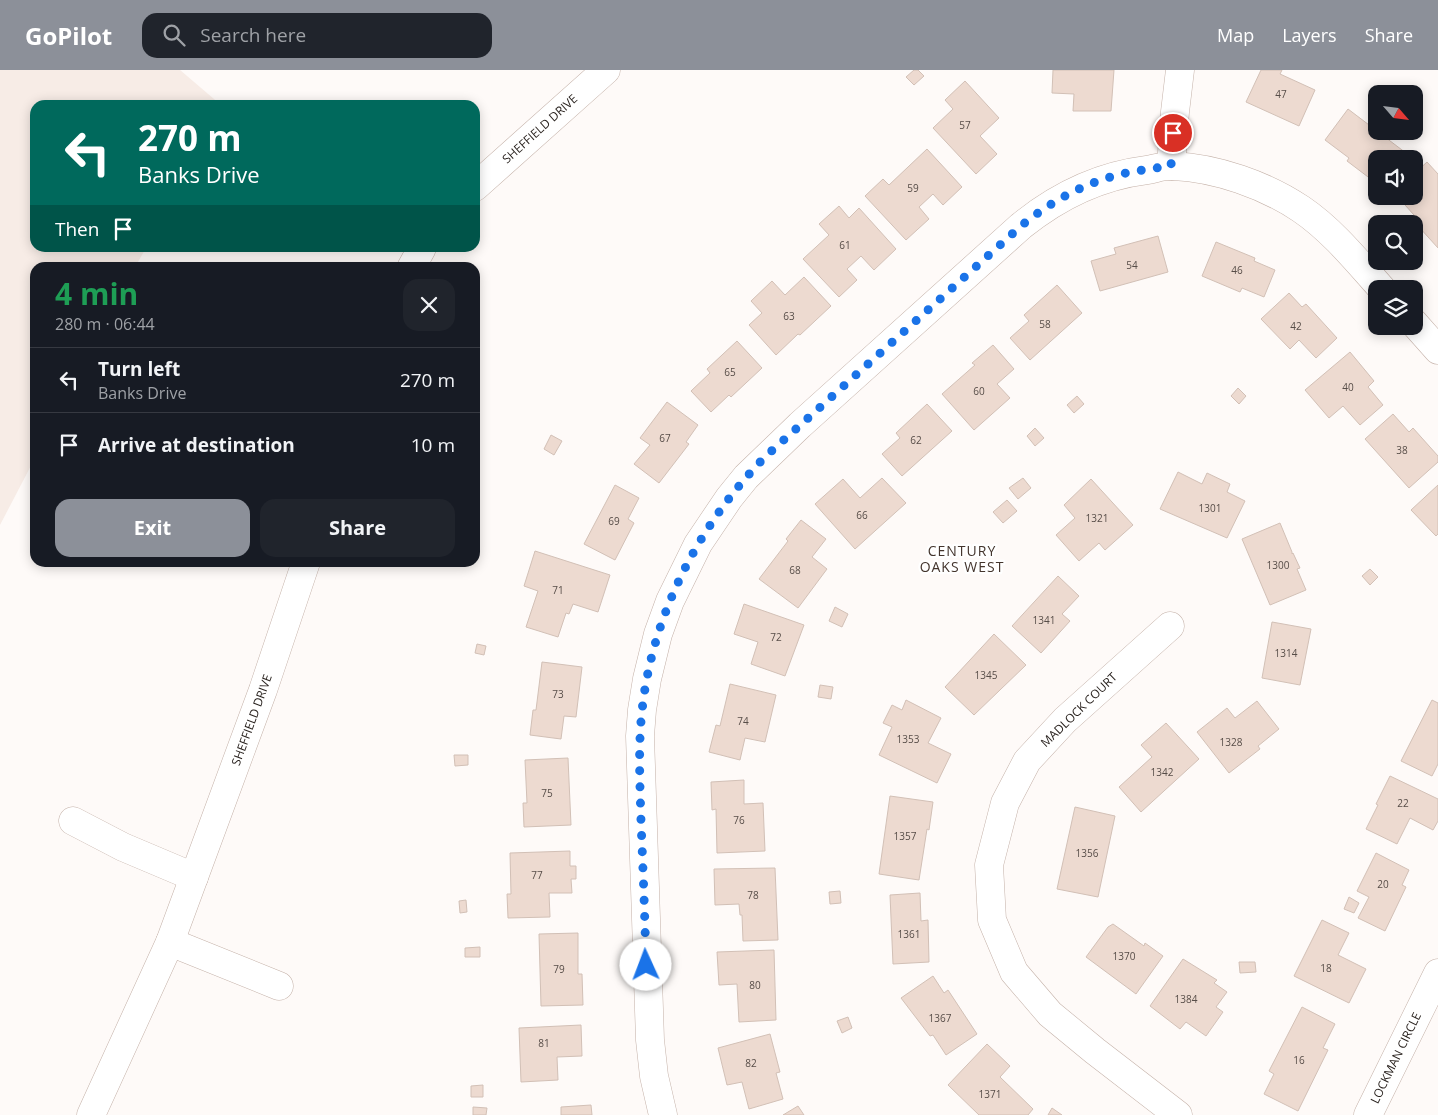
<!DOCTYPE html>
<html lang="en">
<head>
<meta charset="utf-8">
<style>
	body { margin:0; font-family:"Open Sans",sans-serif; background:#20242c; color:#f1f3f6; height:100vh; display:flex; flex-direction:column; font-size:19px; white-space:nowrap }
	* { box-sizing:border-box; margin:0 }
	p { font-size:16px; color:#9ea1a6 }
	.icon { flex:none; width:28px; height:28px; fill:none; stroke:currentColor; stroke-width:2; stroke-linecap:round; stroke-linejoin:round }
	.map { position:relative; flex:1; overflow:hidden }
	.panel { position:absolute; left:30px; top:192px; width:450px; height:305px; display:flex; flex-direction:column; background:#171b24; border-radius:15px; box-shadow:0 2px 12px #0003 }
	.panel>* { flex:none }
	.guide { position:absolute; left:30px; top:30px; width:450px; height:152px; border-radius:15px; box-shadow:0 2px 12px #0003; background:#00695c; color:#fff; overflow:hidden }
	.needle { width:32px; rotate:118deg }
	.fabs { position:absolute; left:1368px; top:15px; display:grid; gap:10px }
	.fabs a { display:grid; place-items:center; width:55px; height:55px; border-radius:10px; background:#171b24; box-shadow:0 2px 12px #0003; font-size:25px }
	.pin { position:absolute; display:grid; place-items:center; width:42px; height:42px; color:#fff; margin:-21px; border:2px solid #fff; border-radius:50%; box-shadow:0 1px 5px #0007 }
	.me { position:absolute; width:55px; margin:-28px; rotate:358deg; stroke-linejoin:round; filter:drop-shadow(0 0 4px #0008) }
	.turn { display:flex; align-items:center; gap:18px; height:105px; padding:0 25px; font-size:22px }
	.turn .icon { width:65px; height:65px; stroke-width:2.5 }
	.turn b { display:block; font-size:35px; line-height:42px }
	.then { display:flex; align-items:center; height:48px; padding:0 25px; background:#0003; gap:10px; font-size:19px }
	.round { display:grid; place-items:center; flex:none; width:52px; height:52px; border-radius:15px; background:#20242c }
	.head { display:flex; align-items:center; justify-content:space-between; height:85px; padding:0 25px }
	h1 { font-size:30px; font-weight:700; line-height:38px; color:#1e9e55 }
	.action { display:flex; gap:10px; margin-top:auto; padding:10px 25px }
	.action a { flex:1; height:58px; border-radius:15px; background:#8c9099; color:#fff; font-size:20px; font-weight:700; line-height:58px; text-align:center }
	.action a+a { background:#20242c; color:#f1f3f6 }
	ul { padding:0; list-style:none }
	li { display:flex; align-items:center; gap:15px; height:65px; padding:0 25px; border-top:1px solid #363941 }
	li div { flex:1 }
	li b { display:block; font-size:19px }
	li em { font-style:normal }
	header { display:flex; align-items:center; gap:30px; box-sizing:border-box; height:70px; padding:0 25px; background:#8c9099; color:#fff }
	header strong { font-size:24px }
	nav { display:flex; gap:28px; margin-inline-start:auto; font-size:18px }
	.search { width:350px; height:45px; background:#20242c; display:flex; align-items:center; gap:12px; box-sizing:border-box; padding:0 18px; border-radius:15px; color:#9ea1a6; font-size:19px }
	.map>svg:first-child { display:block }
	.built { fill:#f7ece6 }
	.building { fill:#eddad0; stroke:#d2c0b6 }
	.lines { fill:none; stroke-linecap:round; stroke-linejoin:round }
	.street-casing { stroke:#c4b1a8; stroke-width:29 }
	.street { stroke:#fff; stroke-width:28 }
	.route { stroke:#1a73e8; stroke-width:9; stroke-dasharray:0 16.2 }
	.labels { text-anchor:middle; stroke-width:4.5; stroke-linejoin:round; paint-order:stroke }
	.number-label { font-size:10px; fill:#574d48 }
	.street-label { font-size:12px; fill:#251e1a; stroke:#fff }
	.neighbourhood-label { font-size:14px; letter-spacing:1px; fill:#43342c; stroke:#fff }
</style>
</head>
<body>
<header>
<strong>GoPilot</strong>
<div class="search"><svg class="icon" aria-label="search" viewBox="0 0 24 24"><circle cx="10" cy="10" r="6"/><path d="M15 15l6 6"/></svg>Search here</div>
<nav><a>Map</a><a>Layers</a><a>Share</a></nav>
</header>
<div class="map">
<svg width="1438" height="1045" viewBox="0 0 1438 1045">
	<rect width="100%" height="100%" fill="#fefaf8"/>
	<path class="built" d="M0,0h180l41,35h-186v143h111l-11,19 -100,1v190l-35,67z"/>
	<g class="building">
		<path d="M914,0h4l6,6 -10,9 -8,-8z"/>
		<path d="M1053,0h61l-3,41h-38l1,-17 -22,-1z"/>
		<path d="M1261,0h21l-2,4 35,16 -16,36 -53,-24z"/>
		<path d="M965,11l34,37 -19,18 17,18 -21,20 -43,-46 20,-19 -8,-9z"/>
		<path d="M1348,39l58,44 -4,6h-26v24l-29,-22 2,-3 -24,-18z"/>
		<path d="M927,79l35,38 -19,18 -10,-11 -14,13 10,12 -23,21 -41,-44 18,-17 6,6z"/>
		<path d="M1427,92l11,12v74l-19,-21 3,-3 -25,-28h17v-22z"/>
		<path d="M839,136l10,12 10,-10 37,41 -22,21 -13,-14 -14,13 10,11 -18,17 -36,-38 26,-24 -10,-11z"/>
		<path d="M1158,166l10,36 -68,19 -9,-30 25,-7 -2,-6z"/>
		<path d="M1216,172l39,16 -1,3 21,9 -11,27 -22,-9 -2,4 -38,-16z"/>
		<path d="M804,207l27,29 -31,29 -2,-1 -22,21 -27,-30 13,-12 -11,-12 21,-20 13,14z"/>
		<path d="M1057,215l25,28 -52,47 -20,-22 19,-17 -5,-6z"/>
		<path d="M1289,223l13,14 4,-3 31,34 -21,20 -17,-18 -9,9 -29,-30z"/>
		<path d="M737,271l25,27 -31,29 -2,-2 -18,17 -20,-21 19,-18 -3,-4z"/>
		<path d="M993,275l21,24 -17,15 13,14 -36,32 -32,-36 33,-29 -3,-2z"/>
		<path d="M1350,282l24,29 -6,6 15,18 -23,20 -17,-19 -14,12 -24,-28z"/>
		<path d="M1238,318l8,8 -7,8 -8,-8z"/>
		<path d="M1077,326l7,8 -10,9 -7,-8z"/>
		<path d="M667,332l31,23 -12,17 3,2 -30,39 -25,-19 16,-19 -10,-7z"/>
		<path d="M927,334l25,27 -50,45 -20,-22 18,-16 -4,-5z"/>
		<path d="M1393,344l16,18 4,-4 25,28v6l-29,26 -44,-49z"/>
		<path d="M1035,358l9,10 -9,8 -8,-10z"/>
		<path d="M551,365l11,6 -8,14 -10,-6z"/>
		<path d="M1178,402l24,12 5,-11 23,11 -3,8 18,9 -18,37 -67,-29z"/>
		<path d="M882,408l24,25 -51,46 -40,-45 28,-25 17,19z"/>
		<path d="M1023,408l8,10 -13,11 -9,-11z"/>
		<path d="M1091,409l42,46 -28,25 -6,-7 -20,18 -23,-26 19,-17 -11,-13z"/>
		<path d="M615,415l24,13 -11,21 6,4 -19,37 -31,-16z"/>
		<path d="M1438,415v49l-2,2 -25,-26z"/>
		<path d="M1007,430l10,11 -14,12 -10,-11z"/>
		<path d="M801,450l25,19 -14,18 15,12 -29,39 -39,-29 29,-38 -2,-2z"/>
		<path d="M1280,453l12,29v2l1,-1 7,15 -3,1 9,21 -36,15 -28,-66z"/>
		<path d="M535,481l75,24 -12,37 -25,-8 -4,10 -3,-1 -8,24 -32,-10 12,-36 -14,-5z"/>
		<path d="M1370,499l8,8 -8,8 -8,-9z"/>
		<path d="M1058,506l21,20 -17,18 8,7 -29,32 -29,-27z"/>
		<path d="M744,534l60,21 -19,51 -34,-12 7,-22 -24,-8z"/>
		<path d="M835,537l13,7 -6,13 -13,-6z"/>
		<path d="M1272,552l39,7 -11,56 -38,-7z"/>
		<path d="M994,564l32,31 -52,50 -29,-28z"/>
		<path d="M477,574l9,2 -2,9 -9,-2z"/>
		<path d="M542,592l40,5 -6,50 -12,-1 -3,23 -31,-4 3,-25h3z"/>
		<path d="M730,614l46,11 -11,47 -20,-4 -5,22 -31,-8 7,-27 4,1z"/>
		<path d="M820,615l13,2 -2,12 -13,-2z"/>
		<path d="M906,630l35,18 -13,25 23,11 -14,29 -58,-28 13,-28 -9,-4 9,-18 10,5z"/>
		<path d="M1432,630l6,3v61l-6,12 -31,-15z"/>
		<path d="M1257,631l22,28 -21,17 2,3 -31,24 -32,-41 30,-24 8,10z"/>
		<path d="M1166,653l33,36 -58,53 -22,-25 33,-30 -11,-12z"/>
		<path d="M454,685h14v10l-13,1z"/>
		<path d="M568,688l3,67 -47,2 -1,-24h4l-2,-43z"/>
		<path d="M1390,706l48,23v22l-5,9 -23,-12 -13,26 -31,-15 12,-24 -2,-1z"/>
		<path d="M744,710v24l19,-1 2,48 -48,2 -1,-44 -4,1 -1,-28z"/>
		<path d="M890,726l43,6 -4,28 -2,-1 -8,51 -40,-6z"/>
		<path d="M1075,737l40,9 -17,81 -41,-8z"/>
		<path d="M570,781v15h6v13h-5l1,14h-23l1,24 -42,1 -1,-24h4l-1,-41z"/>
		<path d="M1376,783l33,17 -7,15 4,2 -21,44 -27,-13 11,-21 -12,-6z"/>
		<path d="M775,798l3,72 -35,1 -1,-26h-2l-1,-11 -24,1 -1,-36z"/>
		<path d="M840,821l1,12 -11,1 -1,-12z"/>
		<path d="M920,823l1,28 7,-1 1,42 -36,2 -3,-69z"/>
		<path d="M1349,827l10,6 -5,10 -10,-4z"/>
		<path d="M466,830l1,12 -7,1 -1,-12z"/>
		<path d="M1322,850l27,13 -11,22 28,14 -17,34 -55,-27z"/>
		<path d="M1113,854l31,22 1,-3 18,13 -27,38 -50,-37 22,-30z"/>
		<path d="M578,863v41h4l1,31 -42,1 -2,-72z"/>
		<path d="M480,877v10h-15v-9z"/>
		<path d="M774,880l2,70 -37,2 -2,-38 -18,1 -2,-33z"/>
		<path d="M1183,889l34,21 -3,3 13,9 -11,15 7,5 -17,24 -20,-14 -6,7 -30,-23z"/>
		<path d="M1239,892h16l1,10 -16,1z"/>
		<path d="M933,906l11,17 4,-3 29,44 -31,21 -13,-20 -3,1 -29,-38z"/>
		<path d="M1302,937l33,17 -12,24 5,2 -30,61 -34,-17 10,-20 -5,-3z"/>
		<path d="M848,947l4,11 -10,5 -5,-12z"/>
		<path d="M581,955l1,31 -25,1 1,23 -37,2 -2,-54z"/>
		<path d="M770,964l10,38 -4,1 7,26 -34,10 -7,-27 -15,3 -9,-37z"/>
		<path d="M987,974l23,22 -10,11 33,32 -5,6h-49l-31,-30z"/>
		<path d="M483,1015v12h-12v-11z"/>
		<path d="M591,1035l1,10h-31v-8z"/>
		<path d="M798,1036l6,9h-21z"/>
		<path d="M473,1037l14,1 -1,7h-13z"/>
		<path d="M1052,1038l10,7h-14z"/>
	</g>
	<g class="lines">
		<defs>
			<g id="street">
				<path d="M1171,96l4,-54 5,-42"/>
				<path d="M475,117l131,-117"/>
				<path d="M411,198l11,-20"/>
				<path d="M1414,253l24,27"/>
				<path d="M1170,556l-105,94 -38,41 -22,42 -16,62 3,55 22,52 36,42 45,37 83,64"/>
				<path d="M73,751l50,26 71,30"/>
				<path d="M170,872l109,44"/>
				<path d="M91,1045l79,-173 93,-252 43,-128"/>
				<path d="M663,1045l-9,-39 -4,-36 -10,-304 2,-26 5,-31 11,-45 12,-33 28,-57 31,-46 17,-21 54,-52 221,-199c37,-30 77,-50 126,-56 8,-1 17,-5 26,-4 44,2 92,19 128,43 31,21 56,52 81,80"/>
				<path d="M1368,1045l70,-142"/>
			</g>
		</defs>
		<use href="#street" class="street-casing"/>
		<use href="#street" class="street"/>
	</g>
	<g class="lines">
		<path class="route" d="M646,895c-1,-48 -3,-96 -5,-144 -1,-37 -3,-74 1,-110 10,-96 57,-187 124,-255l255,-230c32,-26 65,-44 105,-53 15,-3 30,-5 45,-7l2,-33"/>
	</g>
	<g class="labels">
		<g class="number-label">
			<text x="1281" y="28">47</text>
			<text x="965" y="59">57</text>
			<text x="913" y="122">59</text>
			<text x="845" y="179">61</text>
			<text x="1132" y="199">54</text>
			<text x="1237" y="204">46</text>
			<text x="789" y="250">63</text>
			<text x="1045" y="258">58</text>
			<text x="1296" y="260">42</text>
			<text x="730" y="306">65</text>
			<text x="1348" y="321">40</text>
			<text x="979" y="325">60</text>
			<text x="665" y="372">67</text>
			<text x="916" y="374">62</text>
			<text x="1402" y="384">38</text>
			<text x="1210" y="442">1301</text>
			<text x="862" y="449">66</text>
			<text x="1097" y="452">1321</text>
			<text x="614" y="455">69</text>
			<text x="1278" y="499">1300</text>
			<text x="795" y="504">68</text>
			<text x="558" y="524">71</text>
			<text x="1044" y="554">1341</text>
			<text x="776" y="571">72</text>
			<text x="1286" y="587">1314</text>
			<text x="986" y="609">1345</text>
			<text x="558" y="628">73</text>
			<text x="743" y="655">74</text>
			<text x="908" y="673">1353</text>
			<text x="1231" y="676">1328</text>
			<text x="1162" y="706">1342</text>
			<text x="547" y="727">75</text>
			<text x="1403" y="737">22</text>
			<text x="739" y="754">76</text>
			<text x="905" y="770">1357</text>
			<text x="1087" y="787">1356</text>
			<text x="537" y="809">77</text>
			<text x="1383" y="818">20</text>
			<text x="753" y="829">78</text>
			<text x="909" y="868">1361</text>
			<text x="1124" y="890">1370</text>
			<text x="1326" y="902">18</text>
			<text x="559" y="903">79</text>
			<text x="755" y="919">80</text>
			<text x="1186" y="933">1384</text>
			<text x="940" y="952">1367</text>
			<text x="544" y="977">81</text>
			<text x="1299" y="994">16</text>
			<text x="751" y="997">82</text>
			<text x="990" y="1028">1371</text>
		</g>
		<g class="street-label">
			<text transform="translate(540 59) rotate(-42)" y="4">SHEFFIELD DRIVE</text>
			<text transform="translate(1079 640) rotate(-44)" y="4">MADLOCK COURT</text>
			<text transform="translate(252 650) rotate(-70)" y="4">SHEFFIELD DRIVE</text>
			<text transform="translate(1396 988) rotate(-64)" y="4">LOCKMAN CIRCLE</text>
		</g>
		<g class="neighbourhood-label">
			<text x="962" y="486">CENTURY<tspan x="962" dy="16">OAKS WEST</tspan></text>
		</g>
	</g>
</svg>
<div class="fabs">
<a><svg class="needle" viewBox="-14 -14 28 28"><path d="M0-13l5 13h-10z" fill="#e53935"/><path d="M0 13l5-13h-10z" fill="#9ea1a6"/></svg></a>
<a><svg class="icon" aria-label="sound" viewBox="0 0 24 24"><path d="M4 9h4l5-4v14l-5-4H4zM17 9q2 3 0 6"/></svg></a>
<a><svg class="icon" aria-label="search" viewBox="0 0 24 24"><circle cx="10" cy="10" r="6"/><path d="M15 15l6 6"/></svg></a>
<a><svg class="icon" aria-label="layers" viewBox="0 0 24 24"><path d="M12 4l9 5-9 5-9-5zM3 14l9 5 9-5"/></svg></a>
</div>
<div class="pin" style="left:1173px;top:63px;background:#d93025"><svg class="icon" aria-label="arrive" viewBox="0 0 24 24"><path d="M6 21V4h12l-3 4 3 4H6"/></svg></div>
<svg class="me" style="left:646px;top:895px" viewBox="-20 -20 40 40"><circle r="19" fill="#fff"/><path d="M0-13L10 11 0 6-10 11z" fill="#1a73e8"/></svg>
<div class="guide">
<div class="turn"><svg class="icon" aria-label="left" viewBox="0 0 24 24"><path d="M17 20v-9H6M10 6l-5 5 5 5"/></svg><div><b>270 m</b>Banks Drive</div></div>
<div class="then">Then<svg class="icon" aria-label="arrive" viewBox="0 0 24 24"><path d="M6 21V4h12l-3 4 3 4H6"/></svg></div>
</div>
<section class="panel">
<div class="head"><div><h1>4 min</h1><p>280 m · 06:44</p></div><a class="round"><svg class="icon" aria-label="close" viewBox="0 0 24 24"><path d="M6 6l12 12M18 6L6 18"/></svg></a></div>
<ul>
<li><svg class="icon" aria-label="left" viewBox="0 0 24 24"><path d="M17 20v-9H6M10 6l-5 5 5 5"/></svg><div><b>Turn left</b><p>Banks Drive</p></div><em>270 m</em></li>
<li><svg class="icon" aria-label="arrive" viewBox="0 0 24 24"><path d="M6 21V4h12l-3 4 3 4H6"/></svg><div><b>Arrive at destination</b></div><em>10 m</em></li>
</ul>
<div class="action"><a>Exit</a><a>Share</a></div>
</section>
</div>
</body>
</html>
